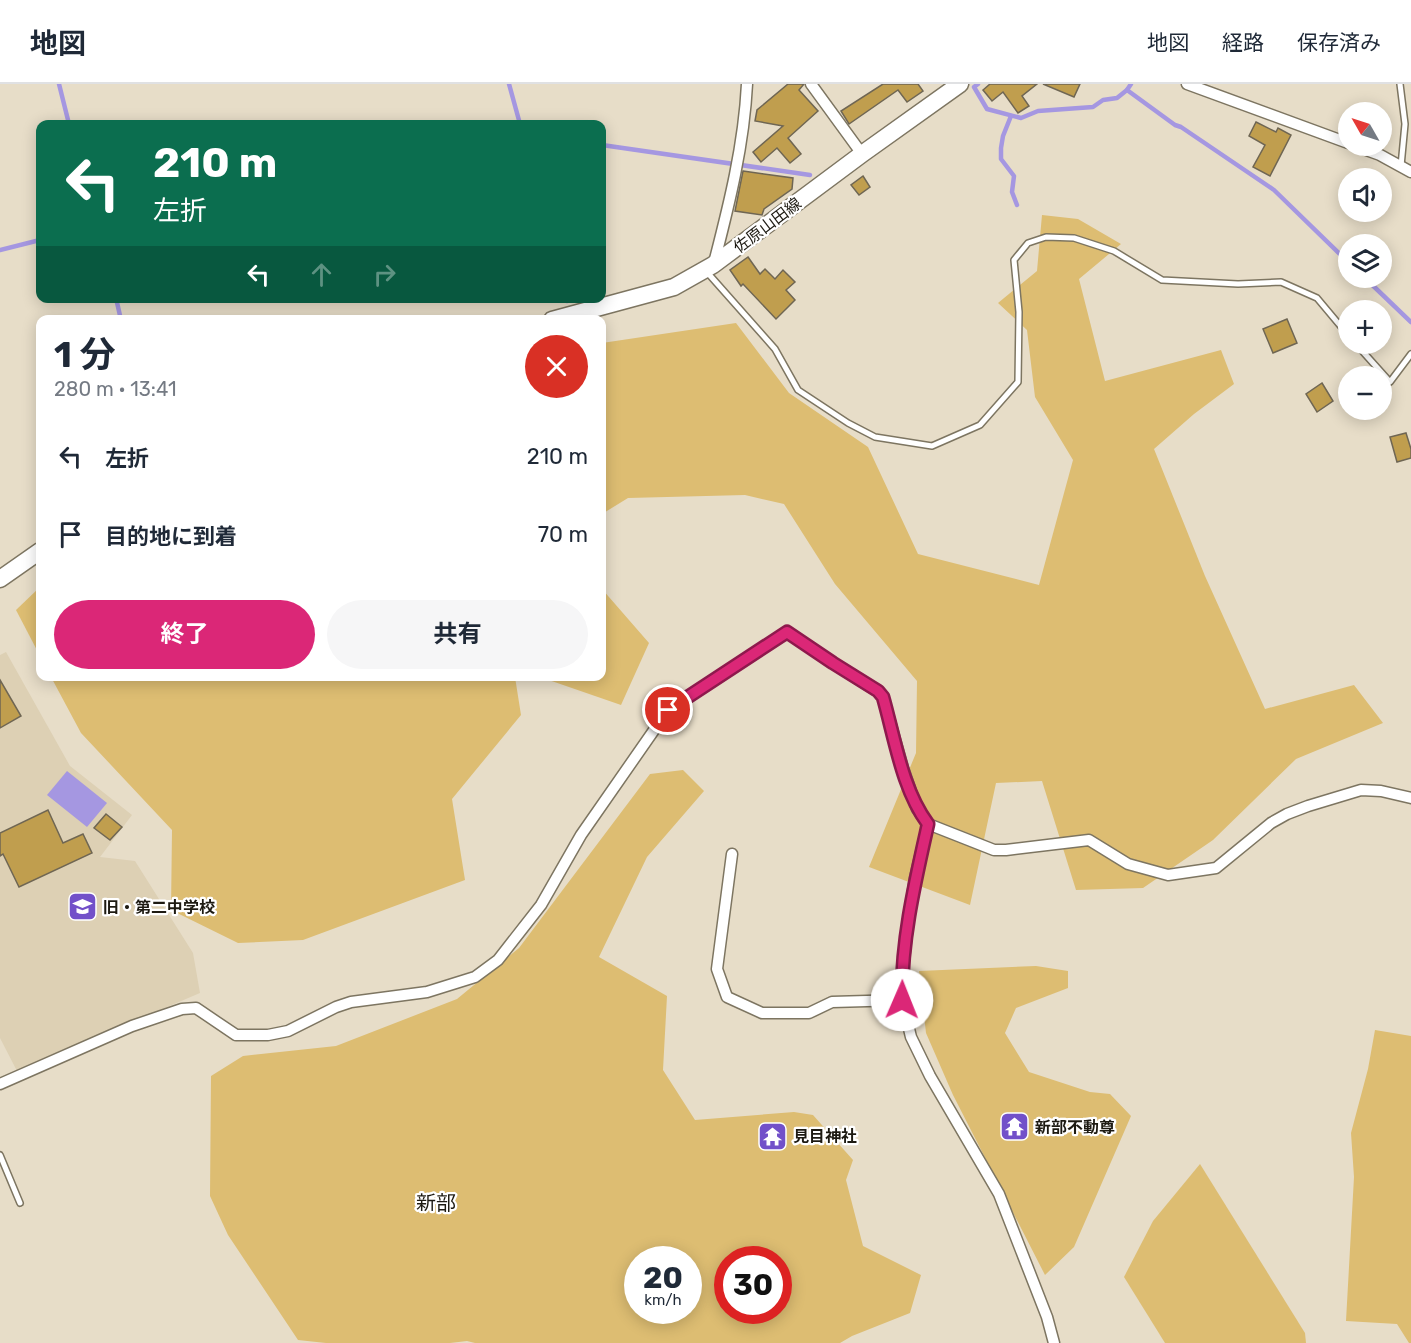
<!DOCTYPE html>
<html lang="ja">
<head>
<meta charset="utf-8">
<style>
	body { margin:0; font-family:Rubik,"Noto Sans JP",sans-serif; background:#f6f6f7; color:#1f2937; height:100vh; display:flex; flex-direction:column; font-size:22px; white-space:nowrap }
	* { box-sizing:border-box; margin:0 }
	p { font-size:20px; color:#747a83 }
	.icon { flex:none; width:33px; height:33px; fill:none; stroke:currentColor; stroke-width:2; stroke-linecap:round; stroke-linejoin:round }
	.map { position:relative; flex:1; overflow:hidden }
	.side { position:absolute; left:36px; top:231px; width:570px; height:366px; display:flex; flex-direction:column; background:#fff; border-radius:12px; box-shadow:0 3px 15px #0003 }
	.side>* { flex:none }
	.guide { position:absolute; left:36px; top:36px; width:570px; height:183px; border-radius:12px; box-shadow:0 3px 15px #0003; background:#0b6e4f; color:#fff; overflow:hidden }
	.needle { width:39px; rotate:309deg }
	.fabs { position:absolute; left:1338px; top:18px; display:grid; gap:12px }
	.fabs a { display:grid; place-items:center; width:54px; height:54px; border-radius:50%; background:#fff; box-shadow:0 3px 15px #0003; font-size:30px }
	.speed { position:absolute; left:624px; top:1162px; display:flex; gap:12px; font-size:30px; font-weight:700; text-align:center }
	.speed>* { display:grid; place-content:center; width:78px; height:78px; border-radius:50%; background:#fff; box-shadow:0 3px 15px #0003; line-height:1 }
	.speed small { font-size:15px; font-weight:400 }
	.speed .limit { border:9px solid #d22; background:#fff; color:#111 }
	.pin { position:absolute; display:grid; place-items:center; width:51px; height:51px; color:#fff; margin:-26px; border:3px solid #fff; border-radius:50%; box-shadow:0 2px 6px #0007 }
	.me { position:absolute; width:66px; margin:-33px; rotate:1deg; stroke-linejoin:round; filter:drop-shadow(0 0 4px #0008) }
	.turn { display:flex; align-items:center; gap:21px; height:126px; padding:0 18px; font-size:27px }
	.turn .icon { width:78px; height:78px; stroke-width:2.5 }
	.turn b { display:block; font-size:42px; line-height:51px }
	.lanes { display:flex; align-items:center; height:57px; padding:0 18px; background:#0003; justify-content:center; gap:30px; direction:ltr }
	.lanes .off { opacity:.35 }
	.round { display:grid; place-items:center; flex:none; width:63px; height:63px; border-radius:32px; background:#f6f6f7 }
	.head { display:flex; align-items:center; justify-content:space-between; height:102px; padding:0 18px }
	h1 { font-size:36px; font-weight:700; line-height:45px }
	.primary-button { display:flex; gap:12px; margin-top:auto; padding:12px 18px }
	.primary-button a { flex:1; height:69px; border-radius:36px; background:#db2777; color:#fff; font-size:24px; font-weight:700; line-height:69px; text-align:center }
	.primary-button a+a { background:#f6f6f7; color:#1f2937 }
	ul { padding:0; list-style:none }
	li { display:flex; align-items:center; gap:18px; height:78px; padding:0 18px }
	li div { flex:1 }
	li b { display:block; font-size:22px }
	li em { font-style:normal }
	header { display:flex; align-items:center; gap:36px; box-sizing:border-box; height:84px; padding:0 30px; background:#fff; border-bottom:2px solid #e0e1e3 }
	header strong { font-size:28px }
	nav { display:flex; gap:33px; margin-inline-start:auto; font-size:21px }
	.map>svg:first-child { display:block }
	.built { fill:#ddd0b4 }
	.green { fill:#ddbd72; fill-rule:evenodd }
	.water { fill:#a597e1 }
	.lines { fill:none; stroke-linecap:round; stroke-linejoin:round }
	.stream { stroke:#a597e1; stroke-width:4.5 }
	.building { fill:#c09e4e; stroke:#6f6653; stroke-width:1.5 }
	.lane-casing { stroke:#7d7561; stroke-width:8 }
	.street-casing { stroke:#7d7561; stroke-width:13 }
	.primary-casing { stroke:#7d7561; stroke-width:19 }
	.lane { stroke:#fff; stroke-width:5 }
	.street { stroke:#fff; stroke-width:10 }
	.primary { stroke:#fff; stroke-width:16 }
	.route-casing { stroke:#8e194d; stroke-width:15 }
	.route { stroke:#db2777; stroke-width:10 }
	.labels { text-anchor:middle; stroke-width:4.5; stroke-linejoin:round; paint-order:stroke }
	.street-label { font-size:16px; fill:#1d1a12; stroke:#fff }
	.poi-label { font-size:16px; font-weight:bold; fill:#1d1a12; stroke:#fff; text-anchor:start }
	.quarter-label { font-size:20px; fill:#1d1a12; stroke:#fff }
</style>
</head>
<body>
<header>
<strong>地図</strong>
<nav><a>地図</a><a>経路</a><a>保存済み</a></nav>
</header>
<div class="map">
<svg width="1411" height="1259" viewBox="0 0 1411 1259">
	<rect width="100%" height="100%" fill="#e7ddc8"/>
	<path class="built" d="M6,568l64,114 62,49 -32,42 35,4 58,92 7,40 -183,78 -17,-33v-383z"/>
	<g class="green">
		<path d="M1042,131l36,4 43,25 -42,35 26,102 116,-31 13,34 -40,30 -40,35 51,127 60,133 89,-24 29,38 -87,36 -83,81 -70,48 -67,2 -34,-109 -46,2 -26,122 -101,-38 47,-114 1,-72 -82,-97 -51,-80 -39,-9 -117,3 -26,16v-171l134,-20 53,70 79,54 50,107 121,31 34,-125 -38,-63 -8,-67 -29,-27 39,-32z"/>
		<path d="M40,503v69l-24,-46z"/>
		<path d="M602,505l47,54 -28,62 -81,-28 62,-1z"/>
		<path d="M51,593h464l6,38 -69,84 13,81 -162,60 -65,3 -67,-33 1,-80 -91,-97z"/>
		<path d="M683,686l21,21 -57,66 -48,100 68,39 -4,74 32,50 99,-8 19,3 40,45 -7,20 17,66 58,29 -11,38 -58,23 -12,7h-365l-8,-2 -17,2h-124l-28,-3 -70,-105 -18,-39 1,-120 32,-20 93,-10 121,-47 62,-51 131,-174zM638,1176h50v51h-50zM728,1176h50v51h-50z"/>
		<path d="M1036,882l32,5v17l-52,20 -11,25 24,39 61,20 20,2 21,22 -57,131 -29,28 -92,-180 -27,-62 -7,-62z"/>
		<path d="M1375,946l36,6v307h-2l-12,-19 -51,-3 8,-144 -3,-44 17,-64z"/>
		<path d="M1200,1080l105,169 1,10h-141l-41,-66 29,-56z"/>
	</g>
	<path class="water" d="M67,687l40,32 -20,24 -40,-32z"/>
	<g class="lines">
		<g class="stream">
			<path d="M59,0l10,40"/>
			<path d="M509,0l11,40"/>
			<path d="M978,0l-4,3 13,22 34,9 17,-7 55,-4 10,-7 14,-2 10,-8 4,-6"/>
			<path d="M1127,6l48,35 6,2 93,63 74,72"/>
			<path d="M1011,32l-8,20 -2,12v11l13,17 -2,16 5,13"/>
			<path d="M466,40h7"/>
			<path d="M602,61l208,30"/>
			<path d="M0,166l40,-10"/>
			<path d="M1365,194l46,44"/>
			<path d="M116,214l5,22"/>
			<path d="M566,214l1,3"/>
		</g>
	</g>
	<g class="building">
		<path d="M788,0h16l-5,6 19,21 -30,27 13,16 -11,9 -13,-15 -16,14 -8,-10 30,-26 -28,-5 2,-11z"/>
		<path d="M883,0h35l5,7 -16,11 -9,-12 -49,34 -8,-13z"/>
		<path d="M990,0h47l-15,12 7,10 -11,7 -15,-21 -11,9 -9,-11z"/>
		<path d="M1043,0h37l-6,13z"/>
		<path d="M1256,38l20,10 2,-4 13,7 -21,41 -17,-9 12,-22 -16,-9z"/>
		<path d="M743,87l50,7 -1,11 -28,20 -2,6 -27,-4z"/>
		<path d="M863,92l7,11 -11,8 -8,-10z"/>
		<path d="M748,173l12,17 5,-5 10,10 8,-9 12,12 -9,8 9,10 -19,19 -33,-35 -2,2 -11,-16z"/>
		<path d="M1287,235l10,24 -24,10 -10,-24z"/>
		<path d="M1322,299l11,18 -16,11 -11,-18z"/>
		<path d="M1406,349l5,16v9l-14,4 -7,-25z"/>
		<path d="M0,596l21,36 -21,12z"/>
		<path d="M48,726l15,33 20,-9 9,19 -73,34 -16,-33 -3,2v-23z"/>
		<path d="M106,730l16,13 -12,13 -16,-12z"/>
	</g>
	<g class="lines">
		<defs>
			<g id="lane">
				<path d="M1400,0l5,40 -4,42"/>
				<path d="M706,187l69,78 23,41 50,33 27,14 57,9 48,-21 38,-43 1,-70 -5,-52 14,-17 18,-6 28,1 40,13 48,29 76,4 43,-2 36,16 31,37"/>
				<path d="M1356,260l34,38 21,-28"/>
				<path d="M0,1071l20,48"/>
			</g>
			<g id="street">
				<path d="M811,0l51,70"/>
				<path d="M1187,0l161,59"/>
				<path d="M1355,62l25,9 31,17"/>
				<path d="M714,179c15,-58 30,-118 33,-179"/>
				<path d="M928,740l-13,54 -8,53 -5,46v23l9,37 19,39 69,118 48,123 7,26"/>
				<path d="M732,770l-15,115 10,28 35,16h47l23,-11 70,-2"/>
				<path d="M0,1000l132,-58 50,-17 14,-1 40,27h32l20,-4 48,-24 15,-5 76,-10 48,-15 23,-17 43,-55 40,-70 87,-125 119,-78 46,31 44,28 6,6 20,71 14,41 11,15 66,26h12l83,-10 39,24 40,11 48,-7 55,-45 16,-9 21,-8 53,-16 20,1 30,7"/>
			</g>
			<g id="primary">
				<path d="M552,236l122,-33 39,-22 149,-111 98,-70"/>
				<path d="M0,495l40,-28"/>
			</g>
		</defs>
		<use href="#lane" class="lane-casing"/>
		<use href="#street" class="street-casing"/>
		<use href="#primary" class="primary-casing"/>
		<use href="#lane" class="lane"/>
		<use href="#street" class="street"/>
		<use href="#primary" class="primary"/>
	</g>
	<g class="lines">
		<defs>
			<path id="route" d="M668,626l119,-78 46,31 45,28 5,6c12,42 19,92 45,127 -13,58 -27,117 -26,176"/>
		</defs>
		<use href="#route" class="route-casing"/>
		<use href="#route" class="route"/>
	</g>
	<defs>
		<symbol id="school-square" viewBox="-11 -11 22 22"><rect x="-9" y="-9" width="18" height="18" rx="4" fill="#7250c9" stroke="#fff"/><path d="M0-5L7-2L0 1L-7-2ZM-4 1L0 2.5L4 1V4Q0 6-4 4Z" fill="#fff"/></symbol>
		<symbol id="temple-square" viewBox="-11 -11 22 22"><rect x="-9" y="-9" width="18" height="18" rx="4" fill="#7250c9" stroke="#fff"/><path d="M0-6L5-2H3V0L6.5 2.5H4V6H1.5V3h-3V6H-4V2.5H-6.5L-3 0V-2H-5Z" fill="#fff"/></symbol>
	</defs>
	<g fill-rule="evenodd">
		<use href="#school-square" x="66" y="806" width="33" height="33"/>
		<use href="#temple-square" x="998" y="1026" width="33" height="33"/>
		<use href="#temple-square" x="756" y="1036" width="33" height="33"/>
	</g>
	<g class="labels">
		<g class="street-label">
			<text transform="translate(767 141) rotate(-37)" y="6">佐原山田線</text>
		</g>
		<g class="poi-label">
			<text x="103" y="829">旧・第二中学校</text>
			<text x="1035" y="1049">新部不動尊</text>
			<text x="793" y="1058">見目神社</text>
		</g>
		<g class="quarter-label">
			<text x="436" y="1126">新部</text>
		</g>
	</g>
</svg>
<div class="fabs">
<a><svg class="needle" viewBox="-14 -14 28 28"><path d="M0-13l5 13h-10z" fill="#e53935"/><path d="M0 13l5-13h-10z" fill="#747a83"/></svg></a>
<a><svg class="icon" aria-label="sound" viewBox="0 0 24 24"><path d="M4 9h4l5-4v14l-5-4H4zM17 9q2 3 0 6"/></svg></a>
<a><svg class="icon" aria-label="layers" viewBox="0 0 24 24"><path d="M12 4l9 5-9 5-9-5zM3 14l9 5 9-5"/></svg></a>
<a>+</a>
<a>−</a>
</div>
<div class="speed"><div>20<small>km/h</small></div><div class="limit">30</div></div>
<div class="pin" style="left:668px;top:626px;background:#d93025"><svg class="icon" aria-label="arrive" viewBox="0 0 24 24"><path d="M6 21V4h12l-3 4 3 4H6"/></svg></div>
<svg class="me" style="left:902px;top:916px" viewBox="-20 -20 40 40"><circle r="19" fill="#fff"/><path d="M0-13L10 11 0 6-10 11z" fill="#db2777"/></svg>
<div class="guide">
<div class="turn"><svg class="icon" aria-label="left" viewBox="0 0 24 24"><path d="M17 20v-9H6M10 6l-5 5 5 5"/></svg><div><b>210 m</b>左折</div></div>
<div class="lanes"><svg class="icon" aria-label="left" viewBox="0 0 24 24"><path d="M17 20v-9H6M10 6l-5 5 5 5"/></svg><svg class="icon off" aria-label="ahead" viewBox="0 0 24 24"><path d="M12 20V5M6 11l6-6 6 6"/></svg><svg class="icon off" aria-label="right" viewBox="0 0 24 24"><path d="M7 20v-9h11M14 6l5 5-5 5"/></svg></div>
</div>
<section class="side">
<div class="head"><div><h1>1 分</h1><p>280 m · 13:41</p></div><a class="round" style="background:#d93025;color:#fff"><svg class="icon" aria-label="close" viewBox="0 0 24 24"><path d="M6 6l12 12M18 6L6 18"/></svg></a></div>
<ul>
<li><svg class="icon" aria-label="left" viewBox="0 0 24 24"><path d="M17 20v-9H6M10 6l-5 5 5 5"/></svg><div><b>左折</b></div><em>210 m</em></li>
<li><svg class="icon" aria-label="arrive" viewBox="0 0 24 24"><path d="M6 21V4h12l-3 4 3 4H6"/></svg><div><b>目的地に到着</b></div><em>70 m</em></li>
</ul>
<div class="primary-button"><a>終了</a><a>共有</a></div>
</section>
</div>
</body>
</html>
